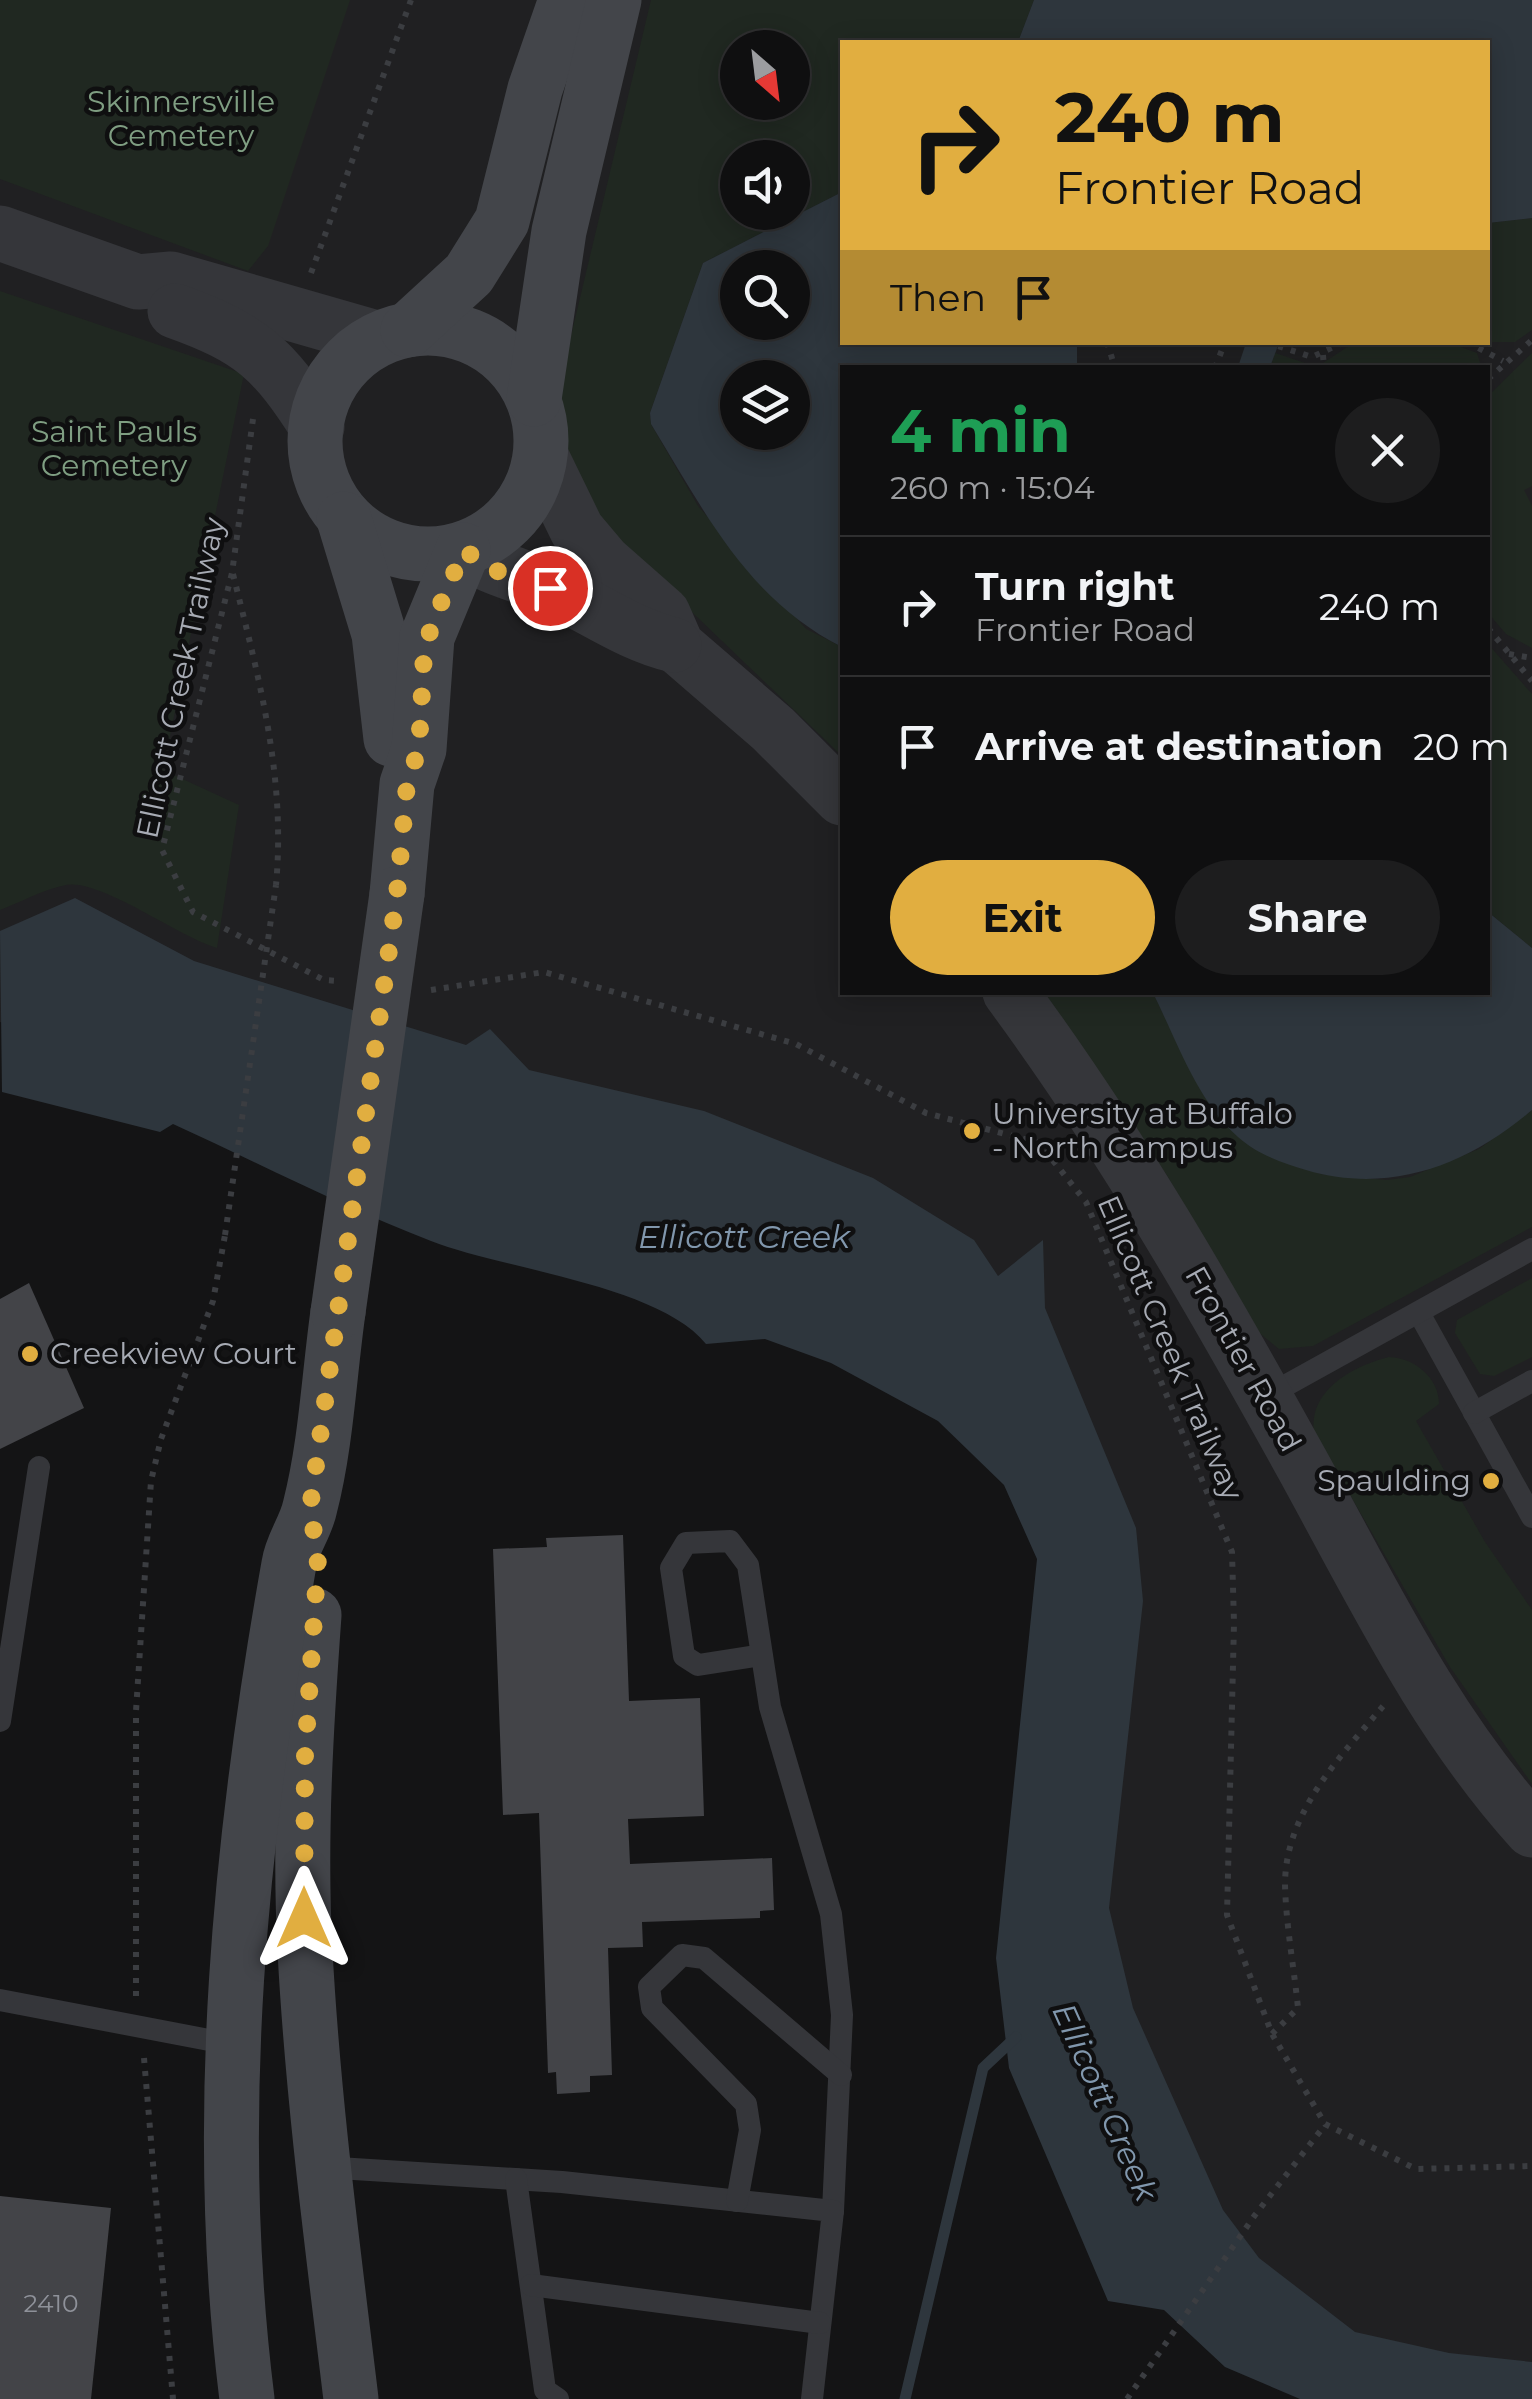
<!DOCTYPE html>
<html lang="en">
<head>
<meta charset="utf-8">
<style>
	body { margin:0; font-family:Montserrat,sans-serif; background:#1d1d1e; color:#f1f3f6; height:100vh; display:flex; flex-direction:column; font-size:38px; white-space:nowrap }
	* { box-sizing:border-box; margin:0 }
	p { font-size:32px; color:#9b9c9f }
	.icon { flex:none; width:55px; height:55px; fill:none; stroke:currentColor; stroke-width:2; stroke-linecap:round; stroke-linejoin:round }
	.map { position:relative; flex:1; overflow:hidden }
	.panel { position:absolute; left:840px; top:365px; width:650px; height:630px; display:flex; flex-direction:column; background:#0f0f10; border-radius:0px; box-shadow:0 5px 25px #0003,0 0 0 2px #2f2f30 }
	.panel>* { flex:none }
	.banner { position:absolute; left:840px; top:40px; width:650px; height:305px; border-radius:0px; box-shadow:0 5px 25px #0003,0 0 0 2px #2f2f30; background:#e1ae40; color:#111; overflow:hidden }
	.needle { width:65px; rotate:152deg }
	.fabs { position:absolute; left:720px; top:30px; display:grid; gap:20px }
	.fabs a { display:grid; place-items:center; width:90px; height:90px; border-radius:50%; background:#0f0f10; box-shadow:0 5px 25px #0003,0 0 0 2px #2f2f30; font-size:50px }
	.pin { position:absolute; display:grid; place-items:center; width:85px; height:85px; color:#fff; margin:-42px; border:5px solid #fff; border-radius:50%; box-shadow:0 2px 10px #0007 }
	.me { position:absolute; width:110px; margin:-55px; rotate:0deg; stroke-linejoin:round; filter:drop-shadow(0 0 8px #0008) }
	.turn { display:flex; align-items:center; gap:35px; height:210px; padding:0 50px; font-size:45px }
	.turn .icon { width:130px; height:130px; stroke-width:2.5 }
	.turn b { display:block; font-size:70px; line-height:85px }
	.then { display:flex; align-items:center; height:95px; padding:0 50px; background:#0003; gap:20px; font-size:38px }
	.round { display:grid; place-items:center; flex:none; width:105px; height:105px; border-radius:52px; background:#1d1d1e }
	.headline { display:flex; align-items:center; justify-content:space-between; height:170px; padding:0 50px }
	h1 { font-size:60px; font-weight:700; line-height:75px; color:#1e9e55 }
	.action { display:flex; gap:20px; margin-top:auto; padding:20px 50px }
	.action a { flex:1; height:115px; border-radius:60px; background:#e1ae40; color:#111; font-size:40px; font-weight:700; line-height:115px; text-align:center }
	.action a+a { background:#1d1d1e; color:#f1f3f6 }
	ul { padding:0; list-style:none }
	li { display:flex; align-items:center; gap:30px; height:140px; padding:0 50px; border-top:2px solid #2f2f30 }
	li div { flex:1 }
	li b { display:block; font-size:38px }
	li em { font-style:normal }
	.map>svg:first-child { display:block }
	.built { fill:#202022; fill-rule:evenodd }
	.green { fill:#202821; fill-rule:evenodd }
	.water { fill:#2e363d; fill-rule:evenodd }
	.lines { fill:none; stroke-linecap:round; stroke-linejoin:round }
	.stream { stroke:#2e363d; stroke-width:11 }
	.building { fill:#434448 }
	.path { stroke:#3b3d41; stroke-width:6; stroke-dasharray:5 8; stroke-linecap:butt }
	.service { stroke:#35363a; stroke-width:22 }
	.tertiary { stroke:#35363a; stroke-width:55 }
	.secondary { stroke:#43454a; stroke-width:55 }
	.path-bridge { stroke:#3b3d41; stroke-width:6; stroke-dasharray:5 8; stroke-linecap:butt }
	.secondary-bridge { stroke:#43454a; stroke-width:55 }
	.route { stroke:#e1ae40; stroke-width:18; stroke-dasharray:0 32.4 }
	.poi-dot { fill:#e1ae40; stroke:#0f0f10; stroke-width:4 }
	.labels { text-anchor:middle; stroke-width:9; stroke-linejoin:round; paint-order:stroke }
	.number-label { font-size:25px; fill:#8e9199 }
	.park-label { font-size:30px; fill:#7f9e82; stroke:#0f0f10 }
	.street-label { font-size:30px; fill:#a7abb4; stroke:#0f0f10 }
	.poi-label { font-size:30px; fill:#a7abb4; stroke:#0f0f10; text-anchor:start }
	.water-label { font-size:32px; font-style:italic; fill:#8197ad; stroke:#0f0f10 }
</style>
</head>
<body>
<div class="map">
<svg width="1532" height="2399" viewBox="0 0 1532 2399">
	<rect width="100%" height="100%" fill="#141415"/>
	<path class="built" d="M0,0h1532v2386l-142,-1 -212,-117 -123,-269 25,-427 -92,-209 -988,-341zM842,42h646v300h-646zM738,48h54v54h-54zM738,158h54v54h-54zM738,268h54v54h-54zM842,368h646v624h-646zM738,378h54v54h-54z"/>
	<g class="green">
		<path d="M0,0h350l-82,246 -20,25 -248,-92z"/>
		<path d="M651,0h383l-16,42h-176v150l-139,71 -53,150 1,11 47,82 108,123 36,18v109l-246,-236 -40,-77 -1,-40zM738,48h54v54h-54zM738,158h54v54h-54z"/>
		<path d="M1532,218v112l-17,12h-27v-119z"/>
		<path d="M0,291l244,83 -81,396 76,35 -22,143c-40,-12 -116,-69 -151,-63 -22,4 -45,17 -66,25z"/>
		<path d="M1355,342l95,1 27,10 3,10 -4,5h-206l5,-15 42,14z"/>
		<path d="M1532,353v133l-8,4 8,16v142l-26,-14 -18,-21v-217z"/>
		<path d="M1488,644l44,50v254l-44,-36z"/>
		<path d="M1043,993h110l60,117 107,64 67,6 23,-3 69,-28 53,-39v117l-219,119 -34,3 -22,-18 -89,-154z"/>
		<path d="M1532,1278v79l-38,19 -14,-2 -25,-41 2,-13z"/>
		<path d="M1389,1357c26,1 50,21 50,47l-23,17 69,121 47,68v174l-82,-117 -136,-234c-6,-43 39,-67 75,-76z"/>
	</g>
	<g class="water">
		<path d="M1034,0h498v218l-44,5v-181h-470z"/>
		<path d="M842,192v150l235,1v24l-235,1v279c-96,-49 -137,-135 -191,-223l-1,-11 53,-150zM738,268h54v54h-54zM738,378h54v54h-54z"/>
		<path d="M1246,343h33l-9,24h-32z"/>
		<path d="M75,898l119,63 272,84 24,-16 39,41 175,41 169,67 101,62 24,36 45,-36 2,68 91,220 7,73 -34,307 24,100 90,202 36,48 96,74 94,21 83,9v37h-232l-75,-32 -61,-57 -56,-9 -99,-233 -13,-110 41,-399 -33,-74 -66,-64 -107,-58 -66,-24 -59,5c-47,-59 -204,-75 -275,-103 -88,-34 -172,-78 -258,-117l-13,8 -158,-40 -2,-161z"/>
		<path d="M1488,912l44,36v162c-64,55 -142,85 -226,60 -24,-7 -49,-16 -68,-33 -41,-36 -61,-96 -85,-144l335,-1z"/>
	</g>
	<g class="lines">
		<path class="stream" d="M905,2399l78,-331 33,-31"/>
	</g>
	<g class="building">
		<path d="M29,1283l55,125 -84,41v-150z"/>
		<path d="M623,1535l6,166 71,-3 4,118 -76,3 2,45 142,-6 2,52 -14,1v7l-118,4 1,25 -35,1 4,127 -22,1v16l-33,2 -1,-22 -8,1 -9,-260 -36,2 -10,-266 54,-2 -1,-9z"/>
		<path d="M0,2196l111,12 -20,191h-91z"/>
	</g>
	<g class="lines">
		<g class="path">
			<path d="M311,273l100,-273"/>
			<path d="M1107,342l8,26"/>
			<path d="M1266,342l46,15 32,-15"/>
			<path d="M1467,342l36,19"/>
			<path d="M1323,355l1,13"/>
			<path d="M1215,368l10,-26"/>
			<path d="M1488,379l44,-39"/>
			<path d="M253,419l-21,154 -70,277 31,62 131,68 15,1"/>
			<path d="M233,574c26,105 53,202 43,311"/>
			<path d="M1488,628l44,53"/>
			<path d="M1509,654l23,4"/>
			<path d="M431,990l113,-18 252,72 130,69 113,30 47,59 146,350 2,71 -7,292 45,119 53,90 91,45 116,-3"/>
			<path d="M136,1996v-285l15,-230 10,-42 52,-138 12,-66"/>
			<path d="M1272,2034l26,-26c-4,-40 -12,-83 -13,-123 0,-73 56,-129 99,-180"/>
			<path d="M144,2058l29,341"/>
			<path d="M1127,2399l128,-184 70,-90"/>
		</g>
		<g class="service">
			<path d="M1419,1313l113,204"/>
			<path d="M1265,1397l267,-148"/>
			<path d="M1474,1413l58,-32"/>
			<path d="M762,1655l-64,10 -14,-9 -13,-88 15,-25 44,-2 18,24 22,142 61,207 11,101 -9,196"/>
			<path d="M0,1721l39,-254"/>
			<path d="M0,2000l230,44"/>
			<path d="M322,2167l240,15 271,29 -21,188"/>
			<path d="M516,2179l29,211 13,9"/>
			<path d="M737,2201l13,-71 -4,-26 -94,-96 -3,-21 33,-32 22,3 137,117"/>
			<path d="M531,2285l289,38"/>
		</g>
		<g class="tertiary">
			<path d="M0,233l138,49 33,-3 205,59"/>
			<path d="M175,311c76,27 99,48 142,116"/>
			<path d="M541,456l36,74 27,32 59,52 14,32 96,83 69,69"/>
			<path d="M463,550c29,20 60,25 92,40 40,19 76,45 119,55"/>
			<path d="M1010,992c111,150 202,309 292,472 70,127 132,258 230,366"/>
		</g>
		<g class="secondary">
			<circle cx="428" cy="441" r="113"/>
			<path d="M408,330l61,-56 33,-53 33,-132 31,-89"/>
			<path d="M534,399l25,-168 55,-231"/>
			<path d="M344,519l35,115 12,105"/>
			<path d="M397,894l10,-110 12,-35 8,-112 36,-87"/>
			<path d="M314,1615c-8,111 -15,224 -9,336 8,150 28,299 46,448"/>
			<path d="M247,2399c-35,-279 -7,-560 42,-835 3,-20 17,-37 21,-57 16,-62 19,-131 28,-195"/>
		</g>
		<path class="path-bridge" d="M225,1235l51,-350"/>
		<path class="secondary-bridge" d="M338,1312l59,-418"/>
	</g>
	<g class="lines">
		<path class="route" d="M304,1918l1,-162 13,-198 -8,-50 87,-614 10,-110 12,-36 5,-94 8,-30 32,-74 27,19 59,19"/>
	</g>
	<g class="poi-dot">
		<circle cx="972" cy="1131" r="10"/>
		<circle cx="30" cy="1354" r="10"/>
		<circle cx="1491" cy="1481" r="10"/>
	</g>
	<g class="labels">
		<g class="number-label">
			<text x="51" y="2312">2410</text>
		</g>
		<g class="park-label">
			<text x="181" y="112">Skinnersville<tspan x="181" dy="34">Cemetery</tspan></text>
			<text x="114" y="442">Saint Pauls<tspan x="114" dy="34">Cemetery</tspan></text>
		</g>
		<g class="street-label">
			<text transform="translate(181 678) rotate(-78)" y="10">Ellicott Creek Trailway</text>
			<text transform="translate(1170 1348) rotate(67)" y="10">Ellicott Creek Trailway</text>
			<text transform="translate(1243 1359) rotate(61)" y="10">Frontier Road</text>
		</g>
		<g class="poi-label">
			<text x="992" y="1124">University at Buffalo<tspan x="992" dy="34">- North Campus</tspan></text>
			<text x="50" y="1364">Creekview Court</text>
			<text x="1471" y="1491" text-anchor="end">Spaulding</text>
		</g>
		<g class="water-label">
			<text x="744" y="1248">Ellicott Creek</text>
			<text transform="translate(1105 2102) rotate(66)" y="11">Ellicott Creek</text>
		</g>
	</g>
</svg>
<div class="fabs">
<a><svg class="needle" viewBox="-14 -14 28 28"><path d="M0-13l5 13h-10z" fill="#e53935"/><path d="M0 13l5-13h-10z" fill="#9b9c9f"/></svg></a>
<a><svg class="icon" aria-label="sound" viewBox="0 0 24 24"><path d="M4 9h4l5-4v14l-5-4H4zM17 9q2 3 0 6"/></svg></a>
<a><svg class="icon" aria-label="search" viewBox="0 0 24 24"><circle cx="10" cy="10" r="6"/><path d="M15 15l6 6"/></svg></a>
<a><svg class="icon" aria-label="layers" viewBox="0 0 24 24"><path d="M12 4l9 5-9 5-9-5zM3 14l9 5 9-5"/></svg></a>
</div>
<div class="pin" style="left:550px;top:588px;background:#d93025"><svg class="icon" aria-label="arrive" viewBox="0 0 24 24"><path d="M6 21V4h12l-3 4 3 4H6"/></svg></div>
<svg class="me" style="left:304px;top:1918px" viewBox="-20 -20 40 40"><path d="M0-17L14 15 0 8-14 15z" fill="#e1ae40" stroke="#fff" stroke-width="4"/></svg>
<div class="banner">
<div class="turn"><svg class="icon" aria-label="right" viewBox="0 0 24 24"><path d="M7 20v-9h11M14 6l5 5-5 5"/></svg><div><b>240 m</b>Frontier Road</div></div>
<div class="then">Then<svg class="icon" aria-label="arrive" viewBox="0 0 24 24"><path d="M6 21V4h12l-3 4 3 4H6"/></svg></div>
</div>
<section class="panel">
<div class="headline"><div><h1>4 min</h1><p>260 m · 15:04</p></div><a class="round"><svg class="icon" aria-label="close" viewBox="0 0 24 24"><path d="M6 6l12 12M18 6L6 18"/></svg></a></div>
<ul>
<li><svg class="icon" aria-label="right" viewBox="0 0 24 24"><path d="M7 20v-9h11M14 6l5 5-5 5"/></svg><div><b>Turn right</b><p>Frontier Road</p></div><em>240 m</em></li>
<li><svg class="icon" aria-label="arrive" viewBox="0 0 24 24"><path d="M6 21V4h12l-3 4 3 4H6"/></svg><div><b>Arrive at destination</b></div><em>20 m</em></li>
</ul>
<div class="action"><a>Exit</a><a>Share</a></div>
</section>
</div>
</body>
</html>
